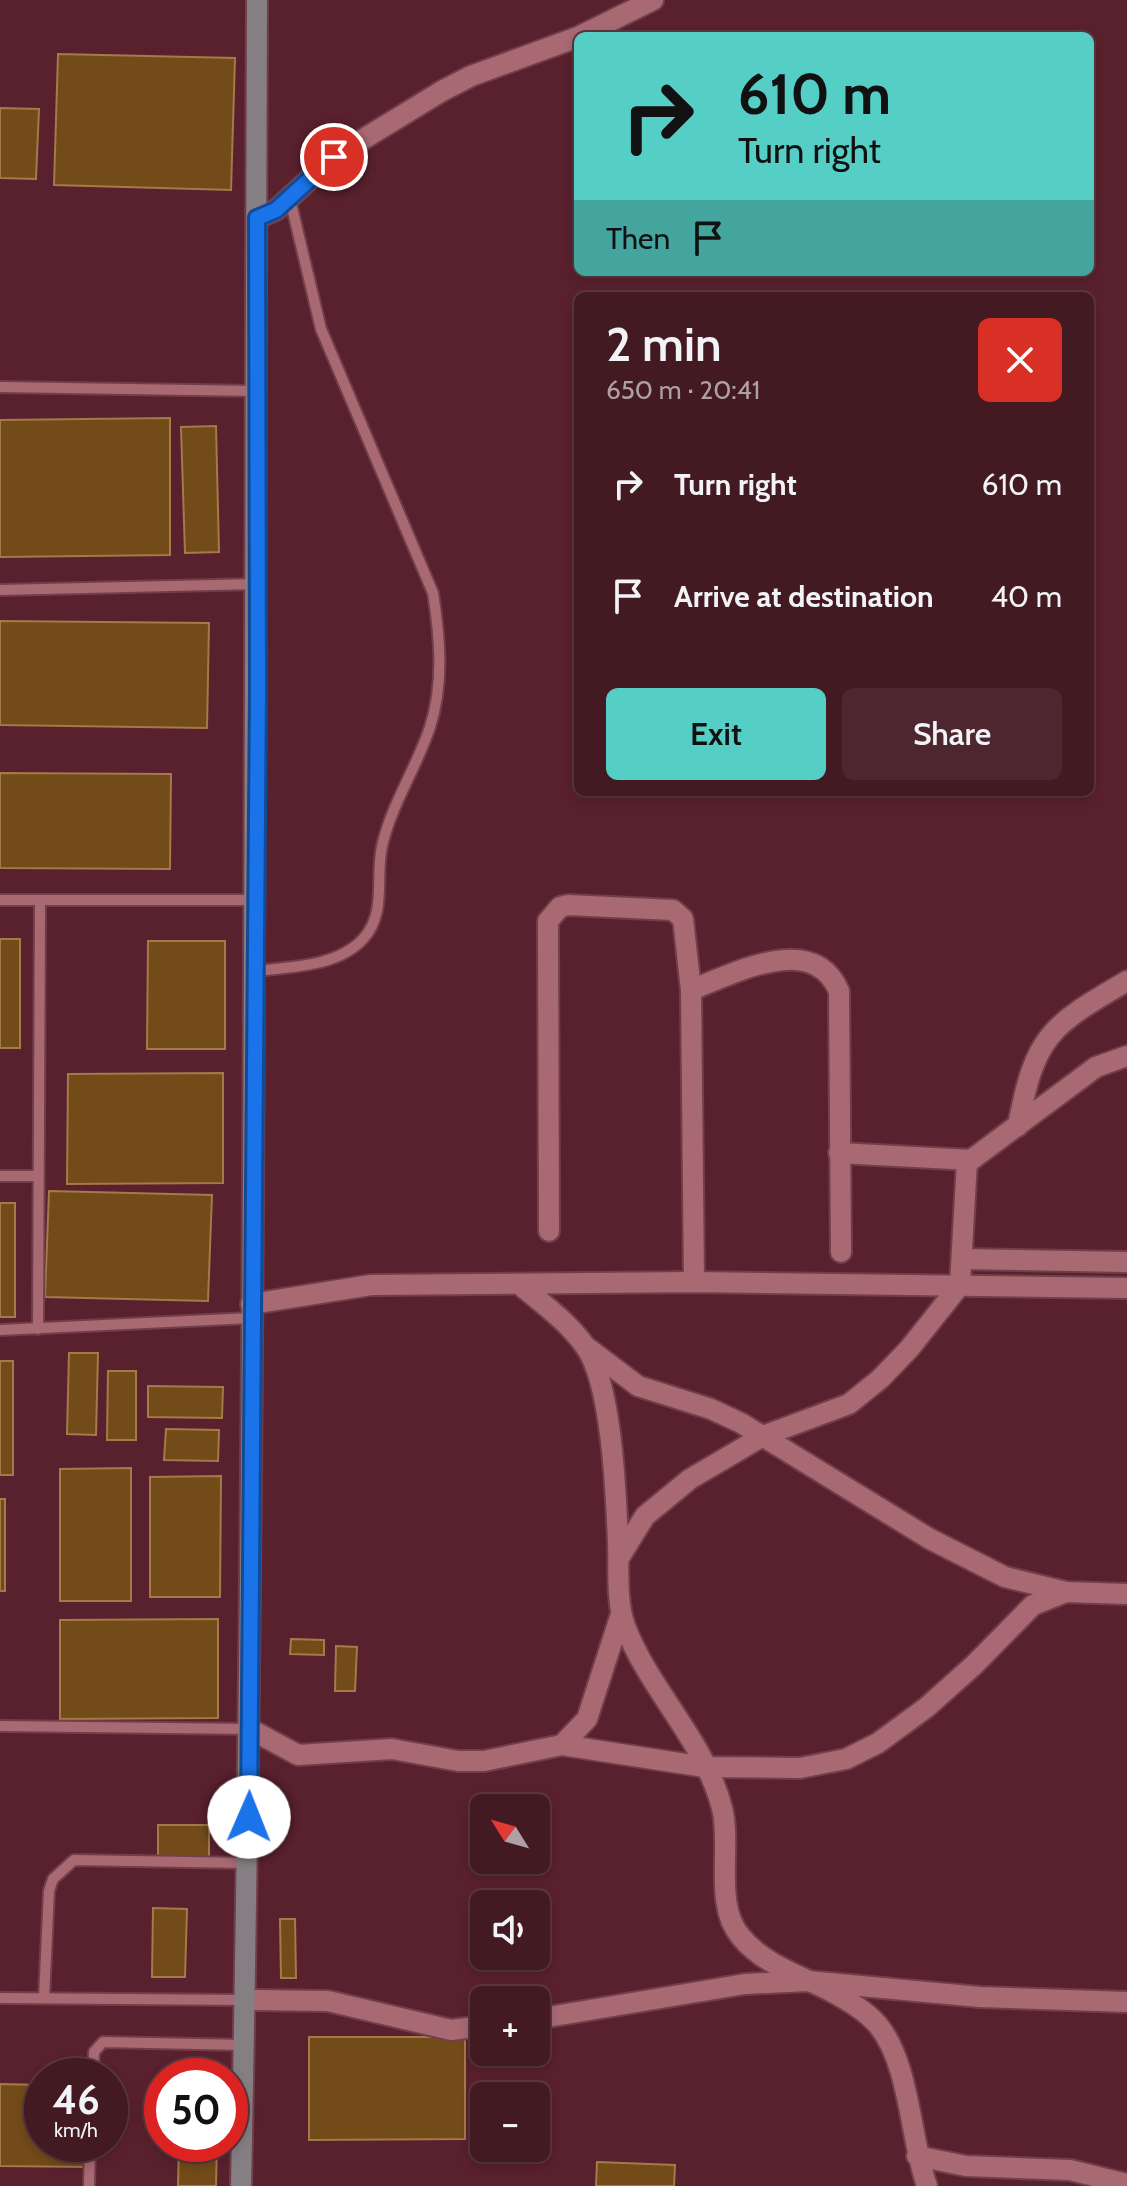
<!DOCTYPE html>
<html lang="en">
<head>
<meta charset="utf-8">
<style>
	body { margin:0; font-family:Cabin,sans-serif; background:#4d262f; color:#f1f3f6; height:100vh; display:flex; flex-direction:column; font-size:30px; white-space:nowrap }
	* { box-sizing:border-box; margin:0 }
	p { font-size:26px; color:#afa0a5 }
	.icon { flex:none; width:44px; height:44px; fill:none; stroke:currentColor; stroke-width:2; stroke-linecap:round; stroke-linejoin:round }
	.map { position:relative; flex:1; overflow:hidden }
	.drawer { position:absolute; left:574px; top:292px; width:520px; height:504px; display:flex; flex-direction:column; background:#431922; border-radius:12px; box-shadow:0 4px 12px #0003,0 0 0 2px #5b3840 }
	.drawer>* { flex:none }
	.banner { position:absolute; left:574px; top:32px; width:520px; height:244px; border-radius:12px; box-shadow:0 4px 12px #0003,0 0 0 2px #5b3840; background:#55cec6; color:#111; overflow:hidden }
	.needle { width:52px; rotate:307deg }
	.tools { position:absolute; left:470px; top:1794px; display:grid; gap:16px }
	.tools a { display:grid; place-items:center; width:80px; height:80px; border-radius:12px; background:#431922; box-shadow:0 4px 12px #0003,0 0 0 2px #5b3840; font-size:40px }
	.speed { position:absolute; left:24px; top:2058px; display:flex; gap:16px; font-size:40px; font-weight:700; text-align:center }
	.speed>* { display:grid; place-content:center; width:104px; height:104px; border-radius:50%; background:#431922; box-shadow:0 4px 12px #0003,0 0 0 2px #5b3840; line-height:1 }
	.speed small { font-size:20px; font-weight:400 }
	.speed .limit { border:12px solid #d22; background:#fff; color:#111 }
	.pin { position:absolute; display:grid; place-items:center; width:68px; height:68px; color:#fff; margin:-34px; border:4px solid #fff; border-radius:50%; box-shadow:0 2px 8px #0007 }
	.me { position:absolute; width:88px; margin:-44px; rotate:1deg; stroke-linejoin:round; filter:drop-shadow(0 0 6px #0008) }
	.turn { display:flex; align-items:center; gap:28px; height:168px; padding:0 32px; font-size:36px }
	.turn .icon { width:104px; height:104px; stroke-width:2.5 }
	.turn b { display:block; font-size:56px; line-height:68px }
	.then { display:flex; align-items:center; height:76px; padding:0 32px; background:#0003; gap:16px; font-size:30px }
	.round { display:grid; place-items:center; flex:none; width:84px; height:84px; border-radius:12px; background:#4d262f }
	.summary { display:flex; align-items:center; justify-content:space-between; height:136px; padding:0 32px }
	h1 { font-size:48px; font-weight:600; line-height:60px }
	.primary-button { display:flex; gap:16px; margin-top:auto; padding:16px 32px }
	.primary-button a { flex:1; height:92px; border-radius:12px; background:#55cec6; color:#111; font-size:32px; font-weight:600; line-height:92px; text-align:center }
	.primary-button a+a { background:#4d262f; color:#f1f3f6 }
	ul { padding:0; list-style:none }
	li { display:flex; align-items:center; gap:24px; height:112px; padding:0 32px }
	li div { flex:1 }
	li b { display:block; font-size:30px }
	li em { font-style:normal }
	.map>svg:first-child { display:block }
	.building { fill:#724b19; stroke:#a47a4a; stroke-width:2 }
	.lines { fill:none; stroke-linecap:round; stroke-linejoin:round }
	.lane-casing { stroke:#713f4b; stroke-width:14 }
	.street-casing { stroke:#713f4b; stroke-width:24 }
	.secondary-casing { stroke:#713f4b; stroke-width:24 }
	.lane { stroke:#a96973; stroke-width:10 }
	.street { stroke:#a96973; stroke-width:20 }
	.secondary { stroke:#857f83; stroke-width:20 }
	.route-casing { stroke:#114b97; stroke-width:20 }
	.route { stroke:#1a73e8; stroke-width:14 }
</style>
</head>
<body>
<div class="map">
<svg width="1127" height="2186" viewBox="0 0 1127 2186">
	<rect width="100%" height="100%" fill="#59212d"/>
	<g class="building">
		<path d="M58,54l177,4 -4,132 -177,-5z"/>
		<path d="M0,108l39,1 -3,70 -36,-1z"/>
		<path d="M170,418v137l-170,2v-137z"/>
		<path d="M216,426l3,126 -34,1 -4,-126z"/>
		<path d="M0,621l209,2 -2,105 -207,-3z"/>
		<path d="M0,773l171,1 -1,95 -170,-1z"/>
		<rect x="0" y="939" width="20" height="109"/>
		<path d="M148,941h77v108h-78z"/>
		<path d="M223,1073v110l-156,1 1,-110z"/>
		<path d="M49,1191l163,4 -4,106 -163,-4z"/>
		<rect x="0" y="1203" width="15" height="114"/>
		<path d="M69,1353h29l-2,82 -29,-1z"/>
		<rect x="0" y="1361" width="13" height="114"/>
		<path d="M108,1371h28v69h-29z"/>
		<path d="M148,1386l75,1 -1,31 -74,-1z"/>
		<path d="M166,1429l53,1 -1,31 -54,-1z"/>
		<path d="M131,1468v133h-71v-132z"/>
		<path d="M221,1476l-1,121h-70v-120z"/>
		<rect x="0" y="1499" width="5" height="92"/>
		<path d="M218,1619v99l-158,1v-99z"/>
		<path d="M291,1639l33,1v15l-34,-1z"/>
		<path d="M336,1646l21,1 -2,44h-20z"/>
		<rect x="158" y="1825" width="51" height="33"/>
		<path d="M153,1908l34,1 -2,68h-33z"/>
		<path d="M280,1919h15l1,59h-15z"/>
		<path d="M309,2037h156v102l-156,1z"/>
		<path d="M182,2064l38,1v11h-39z"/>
		<path d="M0,2084l42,1v59h49l-1,23 -90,-1z"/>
		<path d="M179,2144h38l-1,42h-38z"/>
		<path d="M597,2162l78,3 -1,21h-78z"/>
	</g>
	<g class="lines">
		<defs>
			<g id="lane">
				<path d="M0,387l258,4"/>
				<path d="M0,590l257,-6"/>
				<path d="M0,900h255"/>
				<path d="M254,971c36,-4 83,-4 109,-32 24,-26 12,-61 19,-93 10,-43 35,-79 48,-119 14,-43 10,-90 3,-134l-112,-264 -31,-130"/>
				<path d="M0,1176h36"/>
				<path d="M38,1329l2,-429"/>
				<path d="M0,1330l251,-12"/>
				<path d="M0,1726l250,3"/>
				<path d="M0,1998l245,2"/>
				<path d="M44,1998l5,-107 4,-12 21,-19 173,3"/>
				<path d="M93,2076l1,-24 9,-10 141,3"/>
				<path d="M89,2186l1,-42"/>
			</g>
			<g id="street">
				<path d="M580,36l73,-36"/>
				<path d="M257,218l19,-8 58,-53 108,-66 29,-15 107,-39"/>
				<path d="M691,990c44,-17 122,-59 148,1l2,261"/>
				<path d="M1018,1126c17,-91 32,-100 109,-145"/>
				<path d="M839,1153l132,7 125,-93 31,-11"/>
				<path d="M549,1231l-1,-310 12,-14 8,-2 105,5 10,9 8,71 3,292"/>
				<path d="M962,1259l165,3"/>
				<path d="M519,1284c23,19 49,38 66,62 27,37 31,149 33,196 1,27 -2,59 7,84 24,64 80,115 97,182 10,39 -9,97 19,129 24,29 62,39 93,56 16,9 32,18 44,32 32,39 32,113 49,161"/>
				<path d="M251,1304l120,-19 323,-3 433,6"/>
				<path d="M589,1349l49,37 73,23 30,14 189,116 75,38 61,15 61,2"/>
				<path d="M619,1558l26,-42 45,-37 73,-43 86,-32 31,-25 29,-30 51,-64 7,-124"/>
				<path d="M250,1729l48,26 94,-6 66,12h26l78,-16 143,22 95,1 46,-9 32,-16 49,-36 47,-42 59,-60 33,-13"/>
				<path d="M562,1745l25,-26 34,-105"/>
				<path d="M245,2000l83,1 123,29 33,-4"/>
				<path d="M536,2019l209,-35 62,-3 173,16 147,5"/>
				<path d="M917,2156l49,10 104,4 57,14"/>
			</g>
			<path id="secondary" d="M241,2186c15,-729 13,-1457 16,-2186"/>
		</defs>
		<use href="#lane" class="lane-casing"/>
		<use href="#street" class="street-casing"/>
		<use href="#secondary" class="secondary-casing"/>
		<use href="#lane" class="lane"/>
		<use href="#street" class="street"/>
		<use href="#secondary" class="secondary"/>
	</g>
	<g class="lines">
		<defs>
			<path id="route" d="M249,1817l9,-1126 -1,-473 19,-8 58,-53"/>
		</defs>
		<use href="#route" class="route-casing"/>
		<use href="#route" class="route"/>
	</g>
</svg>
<div class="tools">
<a><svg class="needle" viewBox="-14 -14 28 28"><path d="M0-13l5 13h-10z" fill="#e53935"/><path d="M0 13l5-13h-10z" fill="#afa0a5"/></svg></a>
<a><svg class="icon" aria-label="sound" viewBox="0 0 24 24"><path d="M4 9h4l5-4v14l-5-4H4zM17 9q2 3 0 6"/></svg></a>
<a>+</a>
<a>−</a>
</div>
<div class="speed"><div>46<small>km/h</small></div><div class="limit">50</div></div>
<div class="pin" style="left:334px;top:157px;background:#d93025"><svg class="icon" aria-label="arrive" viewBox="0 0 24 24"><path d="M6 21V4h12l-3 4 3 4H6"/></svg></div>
<svg class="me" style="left:249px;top:1817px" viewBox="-20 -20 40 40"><circle r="19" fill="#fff"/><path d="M0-13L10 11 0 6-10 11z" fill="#1a73e8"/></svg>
<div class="banner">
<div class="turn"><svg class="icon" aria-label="right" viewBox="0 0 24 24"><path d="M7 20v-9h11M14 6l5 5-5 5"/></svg><div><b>610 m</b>Turn right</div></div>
<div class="then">Then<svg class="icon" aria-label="arrive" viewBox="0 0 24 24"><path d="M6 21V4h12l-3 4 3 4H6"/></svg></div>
</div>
<section class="drawer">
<div class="summary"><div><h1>2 min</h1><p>650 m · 20:41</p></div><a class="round" style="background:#d93025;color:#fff"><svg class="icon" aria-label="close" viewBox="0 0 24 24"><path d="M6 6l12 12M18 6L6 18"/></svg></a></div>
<ul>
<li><svg class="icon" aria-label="right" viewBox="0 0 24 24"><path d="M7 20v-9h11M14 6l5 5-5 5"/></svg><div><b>Turn right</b></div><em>610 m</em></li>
<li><svg class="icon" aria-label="arrive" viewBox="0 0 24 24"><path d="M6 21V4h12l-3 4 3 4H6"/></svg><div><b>Arrive at destination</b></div><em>40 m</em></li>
</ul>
<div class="primary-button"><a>Exit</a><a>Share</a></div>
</section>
</div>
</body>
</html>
